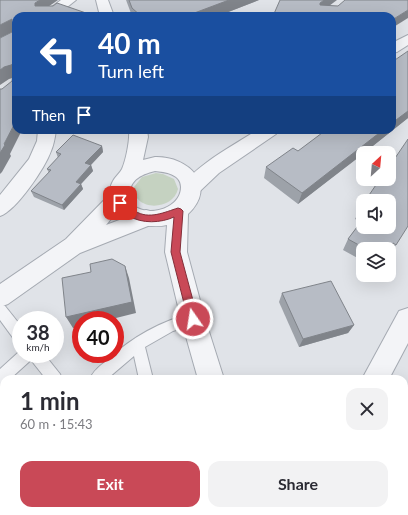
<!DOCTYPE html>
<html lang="en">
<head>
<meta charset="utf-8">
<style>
	body { margin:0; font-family:Lato,sans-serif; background:#f2f2f3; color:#2b2b33; height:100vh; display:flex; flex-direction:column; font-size:15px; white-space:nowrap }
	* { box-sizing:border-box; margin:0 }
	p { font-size:13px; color:#7c7c81 }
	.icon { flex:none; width:22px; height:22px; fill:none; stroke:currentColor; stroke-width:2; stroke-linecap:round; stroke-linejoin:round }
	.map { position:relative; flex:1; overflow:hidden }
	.panel { position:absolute; left:0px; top:375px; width:408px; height:140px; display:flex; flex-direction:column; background:#fff; border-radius:12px 12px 0 0; box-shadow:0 4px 16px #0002 }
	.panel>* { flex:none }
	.guide { position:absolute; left:12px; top:12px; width:384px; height:122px; border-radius:12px; box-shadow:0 4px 16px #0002; background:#1a4fa0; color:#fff; overflow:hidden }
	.needle { width:26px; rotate:26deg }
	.fabs { position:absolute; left:356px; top:146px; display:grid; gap:8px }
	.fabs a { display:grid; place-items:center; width:40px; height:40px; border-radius:8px; background:#fff; box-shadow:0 4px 16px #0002; font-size:20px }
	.speed { position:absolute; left:12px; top:311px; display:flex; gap:8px; font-size:20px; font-weight:700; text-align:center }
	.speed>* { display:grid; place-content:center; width:52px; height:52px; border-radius:50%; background:#fff; box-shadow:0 4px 16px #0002; line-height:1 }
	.speed small { font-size:10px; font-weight:400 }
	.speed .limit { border:6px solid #d22; background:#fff; color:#111 }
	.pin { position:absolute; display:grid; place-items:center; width:34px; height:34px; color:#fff; margin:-17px; border-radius:8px; box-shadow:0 2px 6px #0006 }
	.me { position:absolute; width:44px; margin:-22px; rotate:347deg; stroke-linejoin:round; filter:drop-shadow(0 0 3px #0008) }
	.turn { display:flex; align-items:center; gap:14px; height:84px; padding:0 20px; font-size:18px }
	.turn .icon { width:52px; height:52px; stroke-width:2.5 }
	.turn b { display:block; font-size:28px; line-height:34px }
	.then { display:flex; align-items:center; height:38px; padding:0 20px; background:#0003; gap:8px; font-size:15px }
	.round { display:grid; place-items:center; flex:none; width:42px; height:42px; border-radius:12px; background:#f2f2f3 }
	.head { display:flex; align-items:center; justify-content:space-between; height:68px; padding:0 20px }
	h1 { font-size:24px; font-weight:700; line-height:30px }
	.primary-button { display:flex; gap:8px; margin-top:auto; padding:8px 20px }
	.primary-button a { flex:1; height:46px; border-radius:12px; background:#c94957; color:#fff; font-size:16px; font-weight:700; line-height:46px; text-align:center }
	.primary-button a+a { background:#f2f2f3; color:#2b2b33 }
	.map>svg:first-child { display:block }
	.green { fill:#c5d2c1 }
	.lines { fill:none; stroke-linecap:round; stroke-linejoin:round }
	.service-casing { stroke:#a5aab2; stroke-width:2 }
	.minor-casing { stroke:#a5aab2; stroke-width:2 }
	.tertiary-casing { stroke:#a5aab2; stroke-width:2 }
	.service { fill:#f3f4f7; fill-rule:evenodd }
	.minor { fill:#f3f4f7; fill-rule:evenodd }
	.tertiary { fill:#f3f4f7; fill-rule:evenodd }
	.wall { fill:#9da2a9 }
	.shaded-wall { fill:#80848a }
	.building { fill:#b7bcc5; stroke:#80848a }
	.route { fill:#c94957; stroke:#832f39 }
</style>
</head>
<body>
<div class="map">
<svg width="408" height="515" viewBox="0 0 408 515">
	<rect width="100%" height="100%" fill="#e0e3e8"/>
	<path class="green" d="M156,173l7,1 11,5 4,10c-5,22 -45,23 -44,-2l8,-10z"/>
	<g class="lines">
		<defs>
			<g id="service">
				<path d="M0,304l5,2 16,20v17l-5,-1 -16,-22z"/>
				<path d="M193,313l5,2 2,4 -2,4 -25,8 -28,16 8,32h-14l-5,-23 -27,23h-17c3,-8 10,-13 16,-18 25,-23 54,-40 87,-48z"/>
				<path d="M21,350v4h23l16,20 2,5h-16l-15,-19 -21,19h-6v5l-4,1v-16z"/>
				<path d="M4,462v18l-4,2v-18z"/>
				<path d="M60,511h18l-1,4h-18z"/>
				<path d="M164,511h18l-1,4h-18z"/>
			</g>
			<g id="minor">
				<path d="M61,0h15l-20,16h-16z"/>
				<path d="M408,35v10l-11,7 -5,1v-10z"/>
				<path d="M38,130h18c-1,7 -2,14 -5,21 -6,17 -35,60 -51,65v-21l29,-36 8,-18z"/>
				<path d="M257,130h22l-3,4 -57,39 -20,19 -7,2 -7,-2 -3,-5c13,-22 54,-43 75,-57z"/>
				<path d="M118,190l7,3 3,5 -22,27 40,-15 7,2 3,6 -3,6 -73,29 -72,51 -8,3v-23l66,-45 45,-46z"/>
				<path d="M408,308v35l-19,36h-27l37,-68z"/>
				<path d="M284,511h31l-1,4h-32z"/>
			</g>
			<g id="tertiary">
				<path d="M96,0h12l6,16h-14z"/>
				<path d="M129,130h18l1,7 -5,23c4,-1 8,-2 12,-3 34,-1 63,29 33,57l-1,38 18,67 19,60h-26l-17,-60 -16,-67 2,-27c-12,3 -25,0 -36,-3 -19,-6 -27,-24 -18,-41 2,-4 7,-8 9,-12 4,-9 8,-29 7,-39zM155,171c10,1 26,3 26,16 0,24 -41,33 -52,13 -1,-19 10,-25 26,-29z"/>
				<path d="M233,511h30l2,4h-32z"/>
			</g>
		</defs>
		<use href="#service" class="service-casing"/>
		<use href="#minor" class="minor-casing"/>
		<use href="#tertiary" class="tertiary-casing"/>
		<use href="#service" class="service"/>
		<use href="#minor" class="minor"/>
		<use href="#tertiary" class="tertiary"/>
	</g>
	<g class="wall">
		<path d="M126,0h133l-41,16h-86z"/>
		<path d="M408,51v67l-44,35h-1l-65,51 -34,-26 2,-11 32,-16 94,-21z"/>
		<path d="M102,146l1,6 -12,13 2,6 -12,13 2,5 -19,21 -30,-13 -3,-6 18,-18 -2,-4 11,-11 -2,-6z"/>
		<path d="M363,204v23l33,18 -7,10v-6h-26v12l-20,-11 5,-11 13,-17 -6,-3z"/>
		<path d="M282,293l72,32 -6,8 -49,14 -20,-45z"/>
		<path d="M408,384v97l-2,-2 -2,3v-89z"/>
	</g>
	<g class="shaded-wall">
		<path d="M40,0h18l-13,9 -10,-3v-3z"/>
		<path d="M229,0h30l-41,16h-29v-1z"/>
		<path d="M324,0h13l-20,15 3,-12z"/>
		<path d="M408,10v8l-16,10v-8z"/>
		<path d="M86,13l1,3h-5z"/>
		<path d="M12,19l4,11 -16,8v-13z"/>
		<path d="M16,62v15l-7,2 -9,6v-15l4,-3z"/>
		<path d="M408,111v7l-44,35h-1v1l-65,50 4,-11 81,-63h9v-7z"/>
		<path d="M16,121v9h6l-12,24 1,2 -9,16 -2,2v-21l4,-9z"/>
		<path d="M102,146l1,6 -16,17 -2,-6z"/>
		<path d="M91,165l2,6 -12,13 2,5 -19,21 -2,-5 14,-23z"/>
		<path d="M125,266l4,12 7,35 -28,7h-27v7l-8,1 -7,-11z"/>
		<path d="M354,325l-6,8 -49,14 4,-8z"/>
	</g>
	<g class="building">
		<path d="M0,0h40l-5,3v3h18l4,-3 29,10 -4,3h-66v46l-5,3 -7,2 -4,3v-32l12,-6v-13l-12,6z"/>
		<path d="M129,0h100l-40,15 1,1h-49l-9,-8z"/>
		<path d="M280,0h44l-4,3v2l18,1 7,-6h63v10l-16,10v-4h-119z"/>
		<path d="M408,51v60l-16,12v-61z"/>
		<path d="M16,73v48l-12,23 1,1 -5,8v-64h2l10,-8 1,-7z"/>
		<path d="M326,130h57l-81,63 -36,-26 27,-19 5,3z"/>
		<path d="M73,135l29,11 -17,17 6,2 -15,17 5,2 -19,21 -31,-14 20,-21 -4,-1 14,-15 -5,-2z"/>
		<path d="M408,139v87l-12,19 -3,-2 -4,6h-23l-18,-10 15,-20v8h26v-26h-24l15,-22h9v-12z"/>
		<path d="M363,204v5l-2,-2z"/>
		<path d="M112,259l13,7 7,36 -66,15 -4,-39 29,-6 -1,-8z"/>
		<path d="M331,281l23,44 -51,14 -21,-46z"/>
		<path d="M408,399v76l-4,7v-73z"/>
	</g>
	<path class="route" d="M120,200c7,2 10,8 15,11 14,9 30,1 43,-3l3,1 2,2 -3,41 18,67 -2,3 -3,2 -4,-2 -1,-3 -17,-67 3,-35c-13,6 -32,7 -45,-1 -4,-2 -8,-7 -12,-11l-1,-2z"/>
</svg>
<div class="fabs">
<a><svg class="needle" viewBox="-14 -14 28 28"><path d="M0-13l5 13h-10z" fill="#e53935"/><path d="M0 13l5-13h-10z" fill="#7c7c81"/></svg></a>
<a><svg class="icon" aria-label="sound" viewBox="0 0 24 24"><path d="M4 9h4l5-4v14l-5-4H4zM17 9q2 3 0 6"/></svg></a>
<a><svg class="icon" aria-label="layers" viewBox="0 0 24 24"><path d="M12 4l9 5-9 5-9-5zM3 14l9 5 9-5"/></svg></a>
</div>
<div class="speed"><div>38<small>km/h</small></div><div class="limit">40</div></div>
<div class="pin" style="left:120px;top:203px;background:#d93025"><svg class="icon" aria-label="arrive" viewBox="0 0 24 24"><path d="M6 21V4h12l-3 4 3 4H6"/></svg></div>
<svg class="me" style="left:193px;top:319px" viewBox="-20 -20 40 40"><circle r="17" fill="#c94957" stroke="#fff" stroke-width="3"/><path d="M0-11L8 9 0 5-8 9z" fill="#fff"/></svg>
<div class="guide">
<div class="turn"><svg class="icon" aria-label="left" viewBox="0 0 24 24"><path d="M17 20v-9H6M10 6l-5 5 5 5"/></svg><div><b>40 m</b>Turn left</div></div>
<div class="then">Then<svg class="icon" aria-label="arrive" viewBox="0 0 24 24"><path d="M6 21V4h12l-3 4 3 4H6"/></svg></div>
</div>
<section class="panel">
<div class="head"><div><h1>1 min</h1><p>60 m · 15:43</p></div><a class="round"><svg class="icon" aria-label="close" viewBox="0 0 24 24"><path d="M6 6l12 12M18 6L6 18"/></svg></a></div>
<div class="primary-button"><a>Exit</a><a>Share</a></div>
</section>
</div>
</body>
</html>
